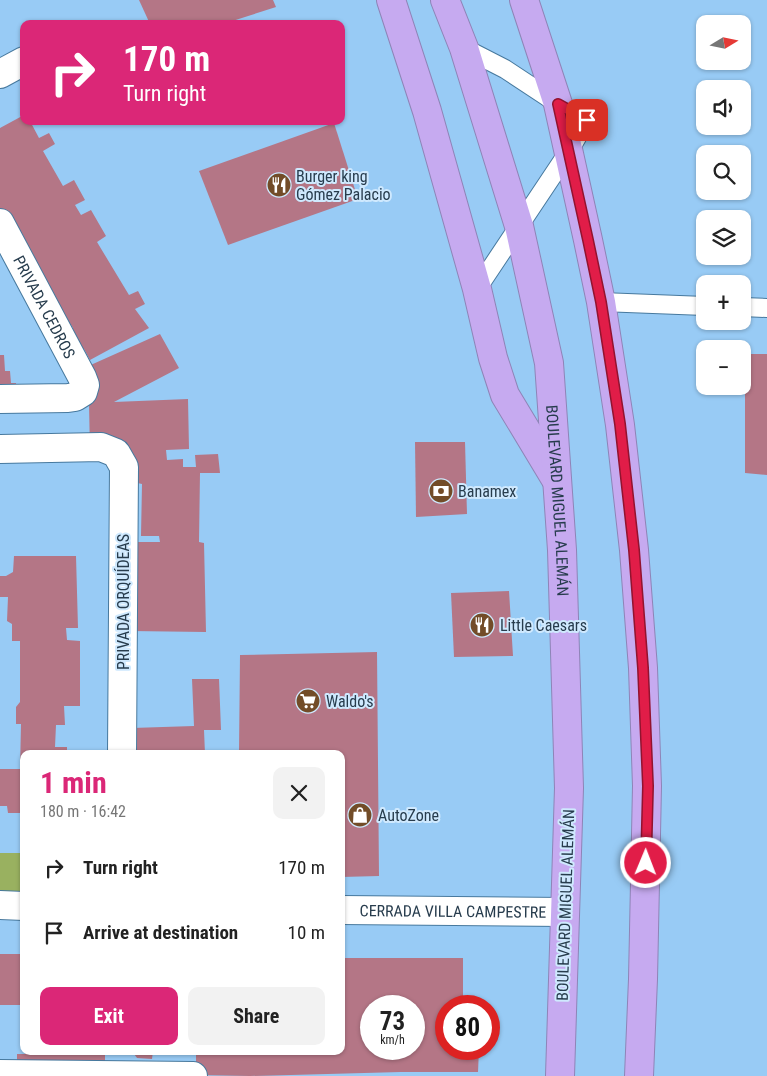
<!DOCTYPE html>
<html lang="en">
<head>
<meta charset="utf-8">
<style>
	body { margin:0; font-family:"Roboto Condensed",sans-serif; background:#f2f2f2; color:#222; height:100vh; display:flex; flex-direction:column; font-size:19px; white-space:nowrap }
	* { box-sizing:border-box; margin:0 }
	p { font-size:16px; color:#767676 }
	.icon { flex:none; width:28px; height:28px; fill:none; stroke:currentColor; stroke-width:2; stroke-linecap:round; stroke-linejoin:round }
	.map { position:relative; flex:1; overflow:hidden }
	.panel { position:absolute; left:20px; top:750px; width:325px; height:305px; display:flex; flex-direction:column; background:#fff; border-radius:10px; box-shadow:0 1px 4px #0004 }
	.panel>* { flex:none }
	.hud { position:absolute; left:20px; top:20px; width:325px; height:105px; border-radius:10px; box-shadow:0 1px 4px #0004; background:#db2777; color:#fff; overflow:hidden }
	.needle { width:32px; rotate:80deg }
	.fabs { position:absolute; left:696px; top:15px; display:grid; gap:10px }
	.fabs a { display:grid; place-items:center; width:55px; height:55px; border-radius:10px; background:#fff; box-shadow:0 1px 4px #0004; font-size:25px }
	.speed { position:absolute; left:360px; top:995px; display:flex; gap:10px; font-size:25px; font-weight:700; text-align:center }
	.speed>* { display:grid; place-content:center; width:65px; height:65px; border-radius:50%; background:#fff; box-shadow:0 1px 4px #0004; line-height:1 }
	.speed small { font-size:12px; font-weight:400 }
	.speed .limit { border:8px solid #d22; background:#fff; color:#111 }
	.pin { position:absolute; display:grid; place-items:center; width:42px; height:42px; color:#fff; margin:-21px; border-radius:10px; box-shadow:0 2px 8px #0006 }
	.me { position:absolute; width:55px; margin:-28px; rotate:1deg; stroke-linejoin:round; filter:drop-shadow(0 0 4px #0008) }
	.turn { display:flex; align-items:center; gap:18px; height:105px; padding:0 20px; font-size:22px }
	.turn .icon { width:65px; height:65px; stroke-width:2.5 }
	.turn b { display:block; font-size:35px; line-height:42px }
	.round { display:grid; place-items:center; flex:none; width:52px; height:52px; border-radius:10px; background:#f2f2f2 }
	.summary { display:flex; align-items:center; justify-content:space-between; height:85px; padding:0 20px }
	h1 { font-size:30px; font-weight:700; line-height:38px; color:#db2777 }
	.action { display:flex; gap:10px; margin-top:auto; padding:10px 20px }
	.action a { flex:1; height:58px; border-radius:10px; background:#db2777; color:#fff; font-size:20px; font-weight:700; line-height:58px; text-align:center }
	.action a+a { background:#f2f2f2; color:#222 }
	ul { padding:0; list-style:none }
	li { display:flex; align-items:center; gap:15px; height:65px; padding:0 20px }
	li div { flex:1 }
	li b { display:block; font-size:19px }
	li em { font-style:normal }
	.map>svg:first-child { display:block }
	.green { fill:#99b160 }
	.building { fill:#b47686; fill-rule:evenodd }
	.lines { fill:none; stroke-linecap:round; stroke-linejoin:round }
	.lane-casing { stroke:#47799e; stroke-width:20 }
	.street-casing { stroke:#47799e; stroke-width:30 }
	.highway-casing { stroke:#8e84b7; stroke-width:30 }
	.lane { stroke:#fff; stroke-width:18 }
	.street { stroke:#fff; stroke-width:28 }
	.highway { stroke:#c6aaf0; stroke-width:28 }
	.route-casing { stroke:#92132f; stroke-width:12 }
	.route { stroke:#e11d48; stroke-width:9 }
	.labels { text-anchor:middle; stroke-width:4; stroke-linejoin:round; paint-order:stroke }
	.poi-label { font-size:16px; fill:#273c4d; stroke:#cfe9fe; text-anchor:start }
	.street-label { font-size:16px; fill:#273c4d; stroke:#cfe9fe }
</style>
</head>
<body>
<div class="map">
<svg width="767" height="1076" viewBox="0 0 767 1076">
	<rect width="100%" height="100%" fill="#98cbf5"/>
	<rect class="green" x="0" y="853" width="24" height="53"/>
	<g class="building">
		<path d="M139,0h134l3,7 -53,17h-73z"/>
		<path d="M24,115v6h6l9,17 10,-5 6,11 -12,7 20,35 11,-6 11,20 -10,5 6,10 10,-5 15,26 -9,6 32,53 9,-4 7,13 -10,5 14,19 -59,32 -6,-11 -8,5 -1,18 85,-38 19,34 -65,34 74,-3 1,50 -23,1 1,10 16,-1v8h13l-1,-12 23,-1 2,19h-20l-1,69 5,1 2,89 -76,-1 1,-89h29l-1,-6h-18l1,-52 -9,-2 -1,-31 -42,2 -1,-50 -33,-65 17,-10 -11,-17 -62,-89v-94z"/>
		<path d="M334,123l24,76 -130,46 -29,-74z"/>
		<path d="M745,354h22v121l-22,-2z"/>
		<path d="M0,355h4l1,16h5l1,12h5l1,15 -17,1z"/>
		<path d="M415,442h50l2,72 -51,3z"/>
		<path d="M14,556h62l2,72h-12l1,12 13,1v65h-16l1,19h-9l-1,22h12v7h-43v59h-16l-1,-7h-7v-37h20l1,-45h-5v-17l4,-5v-61h-8v-17l-5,-3 1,-24h-8v-21h6l7,-4z"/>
		<path d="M509,591l4,65 -59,1 -3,-64z"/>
		<path d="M377,652l2,224 -38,1v-123h-102l1,-99z"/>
		<path d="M192,679h27l2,51h-17l1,24h-72l-1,-26 62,-2z"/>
		<rect x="0" y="954" width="24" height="51"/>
		<path d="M341,958h122v48h-17v43h33l-1,23h-77l-151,4 -54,-1v-24h145zM371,1006h43v43h-43z"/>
		<path d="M25,1051h80v14l-88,4v-15h8z"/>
		<path d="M132,1051h21l-1,8 -15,-1z"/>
	</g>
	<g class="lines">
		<defs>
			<g id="lane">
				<path d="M464,48l41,21 53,35 29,16 -18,31 -92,138"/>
				<path d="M601,302l104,4"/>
				<path d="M742,307l25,1"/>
			</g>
			<g id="street">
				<path d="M0,74l24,-13"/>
				<path id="s1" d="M0,223l82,154 3,8 -2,7 -8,5 -7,1 -68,1"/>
				<path d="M0,449l101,-2 15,6 8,14 -2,287"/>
				<path d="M0,905l24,1"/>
				<path id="s2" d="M341,910l224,2"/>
				<path d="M0,1074l193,2"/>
			</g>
			<g id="highway">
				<path d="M391,0l36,111 50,178 16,69 12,37 50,83"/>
				<path id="s3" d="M445,0l19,48 55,178 30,137 13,187 7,238 -9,288"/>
				<path d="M524,0l34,104 30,136 13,62 19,123 14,125 9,118 4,118 -4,193 -4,97"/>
			</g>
		</defs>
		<use href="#lane" class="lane-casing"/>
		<use href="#street" class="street-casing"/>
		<use href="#highway" class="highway-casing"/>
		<use href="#lane" class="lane"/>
		<use href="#street" class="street"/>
		<use href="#highway" class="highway"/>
	</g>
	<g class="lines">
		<defs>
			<path id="route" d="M587,120l-29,-16 30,136 13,62 19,122 14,126 9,118 5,118 -2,77"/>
		</defs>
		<use href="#route" class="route-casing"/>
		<use href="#route" class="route"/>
	</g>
	<defs>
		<symbol id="restaurant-disc" viewBox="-11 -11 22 22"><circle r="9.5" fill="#724c28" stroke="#cfe9fe"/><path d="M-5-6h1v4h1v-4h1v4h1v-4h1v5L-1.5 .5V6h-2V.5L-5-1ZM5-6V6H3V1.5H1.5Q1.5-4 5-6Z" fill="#fff"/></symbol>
		<symbol id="bank-disc" viewBox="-11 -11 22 22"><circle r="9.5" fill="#724c28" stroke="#cfe9fe"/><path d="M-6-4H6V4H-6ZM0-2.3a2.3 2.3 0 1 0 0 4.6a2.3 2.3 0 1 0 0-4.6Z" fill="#fff"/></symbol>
		<symbol id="supermarket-disc" viewBox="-11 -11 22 22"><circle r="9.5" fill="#724c28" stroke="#cfe9fe"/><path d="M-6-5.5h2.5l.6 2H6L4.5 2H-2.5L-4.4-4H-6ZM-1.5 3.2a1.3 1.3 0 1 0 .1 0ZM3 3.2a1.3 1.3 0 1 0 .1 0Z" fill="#fff"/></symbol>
		<symbol id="shop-disc" viewBox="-11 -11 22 22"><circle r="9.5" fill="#724c28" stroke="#cfe9fe"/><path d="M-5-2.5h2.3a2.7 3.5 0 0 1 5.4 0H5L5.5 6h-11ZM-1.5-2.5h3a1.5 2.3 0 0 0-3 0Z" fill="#fff"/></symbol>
	</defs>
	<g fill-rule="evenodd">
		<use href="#restaurant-disc" x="265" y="171" width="28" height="28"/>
		<use href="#bank-disc" x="427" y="477" width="28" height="28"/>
		<use href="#restaurant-disc" x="468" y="611" width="28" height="28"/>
		<use href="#supermarket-disc" x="294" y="687" width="28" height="28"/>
		<use href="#shop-disc" x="346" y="801" width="28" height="28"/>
	</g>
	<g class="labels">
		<g class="poi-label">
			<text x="296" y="182">Burger king<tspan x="296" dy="18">Gómez Palacio</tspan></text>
			<text x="458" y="497">Banamex</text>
			<text x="500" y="631">Little Caesars</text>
			<text x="326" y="707">Waldo's</text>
			<text x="378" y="821">AutoZone</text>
		</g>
		<g class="street-label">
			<text dy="6" stroke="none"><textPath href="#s1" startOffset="95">PRIVADA CEDROS</textPath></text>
			<text dy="6" stroke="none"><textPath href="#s3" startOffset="516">BOULEVARD MIGUEL ALEMÁN</textPath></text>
			<text transform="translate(123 602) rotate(-90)" y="6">PRIVADA ORQUÍDEAS</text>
			<text transform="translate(565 905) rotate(-88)" y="6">BOULEVARD MIGUEL ALEMÁN</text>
			<text dy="6" stroke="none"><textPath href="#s2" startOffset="112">CERRADA VILLA CAMPESTRE</textPath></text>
		</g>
	</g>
</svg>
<div class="fabs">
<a><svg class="needle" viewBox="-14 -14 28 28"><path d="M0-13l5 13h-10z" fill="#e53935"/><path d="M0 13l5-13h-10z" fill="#767676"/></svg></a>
<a><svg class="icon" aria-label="sound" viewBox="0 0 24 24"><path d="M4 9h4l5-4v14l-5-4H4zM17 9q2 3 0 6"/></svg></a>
<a><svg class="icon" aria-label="search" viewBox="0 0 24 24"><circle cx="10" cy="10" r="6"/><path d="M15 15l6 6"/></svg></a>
<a><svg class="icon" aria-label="layers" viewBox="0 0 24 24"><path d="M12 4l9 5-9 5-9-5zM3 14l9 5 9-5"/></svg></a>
<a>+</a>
<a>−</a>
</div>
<div class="speed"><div>73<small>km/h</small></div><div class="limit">80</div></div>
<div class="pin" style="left:587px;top:120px;background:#d93025"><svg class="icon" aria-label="arrive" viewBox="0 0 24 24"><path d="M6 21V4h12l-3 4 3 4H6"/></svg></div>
<svg class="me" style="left:646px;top:863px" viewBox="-20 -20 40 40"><circle r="17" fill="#e11d48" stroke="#fff" stroke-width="3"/><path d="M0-11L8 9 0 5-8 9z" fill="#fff"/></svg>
<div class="hud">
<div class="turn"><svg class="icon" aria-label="right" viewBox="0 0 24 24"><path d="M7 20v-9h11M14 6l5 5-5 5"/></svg><div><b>170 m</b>Turn right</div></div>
</div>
<section class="panel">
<div class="summary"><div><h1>1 min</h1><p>180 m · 16:42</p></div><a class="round"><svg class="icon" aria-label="close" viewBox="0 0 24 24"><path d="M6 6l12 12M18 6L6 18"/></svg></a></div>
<ul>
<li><svg class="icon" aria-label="right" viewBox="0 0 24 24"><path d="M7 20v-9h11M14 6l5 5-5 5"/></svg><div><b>Turn right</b></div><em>170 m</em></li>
<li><svg class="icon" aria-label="arrive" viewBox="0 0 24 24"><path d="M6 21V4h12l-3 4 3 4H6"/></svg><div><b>Arrive at destination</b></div><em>10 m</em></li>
</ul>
<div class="action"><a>Exit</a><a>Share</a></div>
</section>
</div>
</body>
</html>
